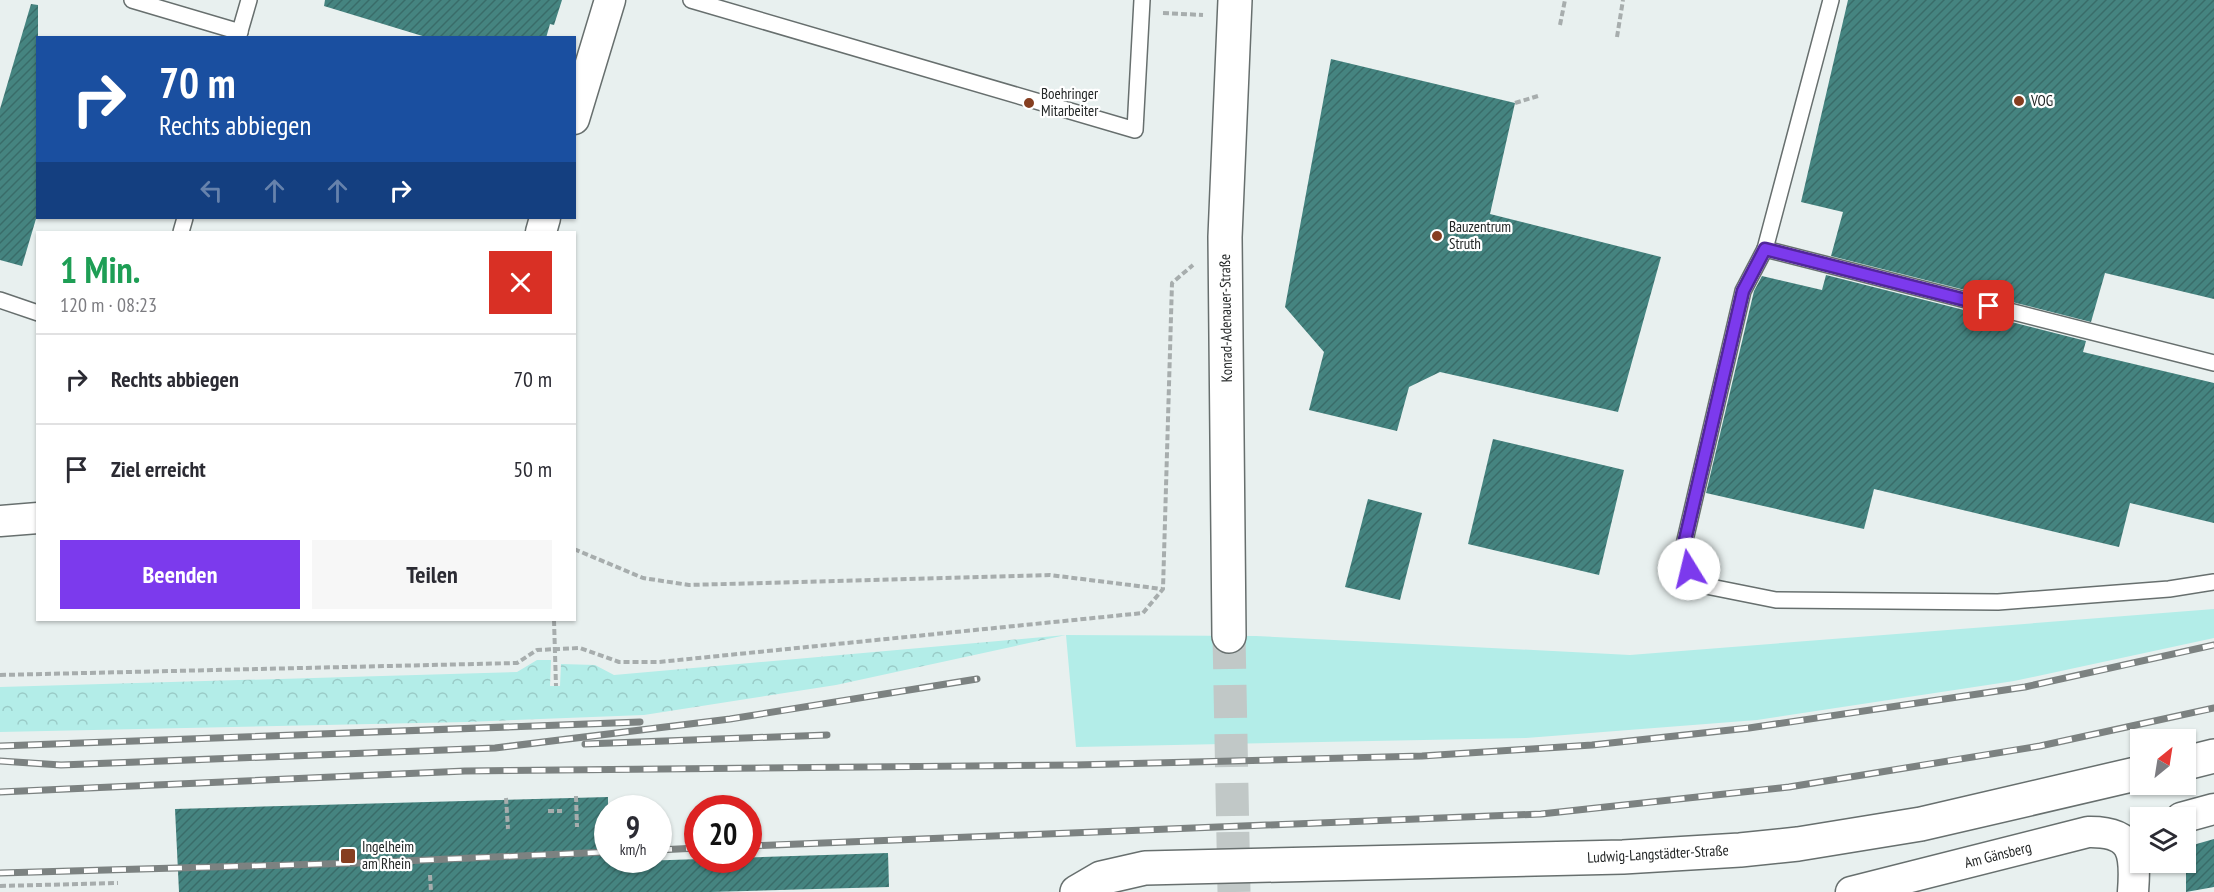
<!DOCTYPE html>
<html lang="de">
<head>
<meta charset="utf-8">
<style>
	body { margin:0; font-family:"PT Sans Narrow",sans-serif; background:#f7f7f7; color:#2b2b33; height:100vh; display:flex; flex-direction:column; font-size:22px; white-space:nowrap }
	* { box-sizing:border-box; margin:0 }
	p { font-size:20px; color:#7c7c81 }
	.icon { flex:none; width:33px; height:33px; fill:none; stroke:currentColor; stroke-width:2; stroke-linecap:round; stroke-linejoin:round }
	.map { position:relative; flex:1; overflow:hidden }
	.side { position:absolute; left:36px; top:231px; width:540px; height:390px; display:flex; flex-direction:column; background:#fff; border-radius:0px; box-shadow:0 2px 4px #0004 }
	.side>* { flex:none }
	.top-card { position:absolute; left:36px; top:36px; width:540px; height:183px; border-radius:0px; box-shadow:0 2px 4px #0004; background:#1a4fa0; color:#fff; overflow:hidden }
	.needle { width:39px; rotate:30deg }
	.fabs { position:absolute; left:2130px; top:729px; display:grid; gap:12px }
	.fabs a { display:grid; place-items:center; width:66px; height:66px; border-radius:0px; background:#fff; box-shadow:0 2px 4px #0004; font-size:30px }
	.speed { position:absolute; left:594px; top:795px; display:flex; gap:12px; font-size:30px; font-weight:700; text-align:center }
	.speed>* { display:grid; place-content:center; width:78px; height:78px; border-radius:50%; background:#fff; box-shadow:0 2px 4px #0004; line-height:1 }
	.speed small { font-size:15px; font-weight:400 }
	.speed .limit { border:9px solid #d22; background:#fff; color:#111 }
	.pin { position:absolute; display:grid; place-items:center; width:51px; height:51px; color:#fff; margin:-26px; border-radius:12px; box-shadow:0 3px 9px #0006 }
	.me { position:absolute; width:66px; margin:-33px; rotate:351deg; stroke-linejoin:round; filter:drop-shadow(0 0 4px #0008) }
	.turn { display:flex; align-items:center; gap:21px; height:126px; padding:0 24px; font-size:27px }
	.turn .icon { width:78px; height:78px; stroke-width:2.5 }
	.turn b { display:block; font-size:42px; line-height:51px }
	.lanes { display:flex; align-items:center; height:57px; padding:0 24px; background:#0003; justify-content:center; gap:30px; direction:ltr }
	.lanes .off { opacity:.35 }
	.round { display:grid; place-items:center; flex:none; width:63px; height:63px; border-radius:0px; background:#f7f7f7 }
	.overview { display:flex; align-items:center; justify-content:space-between; height:102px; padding:0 24px }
	h1 { font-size:36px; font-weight:800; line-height:45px; color:#1e9e55 }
	.action { display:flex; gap:12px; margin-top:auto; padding:12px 24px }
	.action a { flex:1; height:69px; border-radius:0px; background:#7c3aed; color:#fff; font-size:24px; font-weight:800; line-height:69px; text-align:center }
	.action a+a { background:#f7f7f7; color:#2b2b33 }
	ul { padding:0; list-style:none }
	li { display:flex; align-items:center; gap:18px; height:90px; padding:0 24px; border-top:2px solid #e1e1e2 }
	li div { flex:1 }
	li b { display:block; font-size:22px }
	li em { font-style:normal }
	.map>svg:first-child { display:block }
	.green { fill:#b3ede8 }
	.forest { fill:url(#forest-crowns) }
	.building { fill:url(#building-hatch) }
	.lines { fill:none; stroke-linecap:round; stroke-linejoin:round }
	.secondary-tunnel { stroke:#c1c8c7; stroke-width:33; stroke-dasharray:33 16; stroke-linecap:butt }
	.service-casing { stroke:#676f6e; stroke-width:18 }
	.minor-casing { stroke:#676f6e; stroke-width:33 }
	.secondary-casing { stroke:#676f6e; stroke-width:36 }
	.path { stroke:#a7adad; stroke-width:4; stroke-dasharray:6 3; stroke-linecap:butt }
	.service { stroke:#fff; stroke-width:15 }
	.minor { stroke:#fff; stroke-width:30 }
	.secondary { stroke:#fff; stroke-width:33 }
	.rail-casing { stroke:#7c8281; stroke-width:7 }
	.rail { stroke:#fff; stroke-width:4.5; stroke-dasharray:14; stroke-linecap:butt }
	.route-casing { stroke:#51269a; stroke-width:15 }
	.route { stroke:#7c3aed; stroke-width:10 }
	.poi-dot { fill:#863e20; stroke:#fff; stroke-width:2 }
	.labels { text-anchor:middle; stroke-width:4.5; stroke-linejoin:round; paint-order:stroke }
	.poi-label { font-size:15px; fill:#232626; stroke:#fff; text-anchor:start }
	.street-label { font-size:15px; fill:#232626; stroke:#fff }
</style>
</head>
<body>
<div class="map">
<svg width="2214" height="892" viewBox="0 0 2214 892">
	<defs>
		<pattern id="forest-crowns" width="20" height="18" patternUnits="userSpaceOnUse" patternTransform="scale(1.5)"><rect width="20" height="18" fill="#b3ede8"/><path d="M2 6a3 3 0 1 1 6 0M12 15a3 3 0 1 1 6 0" fill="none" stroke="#9acbc7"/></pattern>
		<pattern id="building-hatch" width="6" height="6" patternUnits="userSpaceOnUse" patternTransform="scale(1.5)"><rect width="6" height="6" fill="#458480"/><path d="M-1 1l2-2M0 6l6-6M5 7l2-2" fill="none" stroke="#396c69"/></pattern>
	</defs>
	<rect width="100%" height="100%" fill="#e8f0ef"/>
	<path class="green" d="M2214,609v29l-200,43 -257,39 -231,18 -450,9 -10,-112 190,1 374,19z"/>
	<path class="forest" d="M1066,635l-230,50 -192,30 -178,7 -466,10v-45l517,-15 20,-12h14l-1,26h10l1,-22 34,1 19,10z"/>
	<g class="building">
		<path d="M325,0h237l-8,25 -4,-1 -4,14h-117l-105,-32z"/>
		<path d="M1848,0h366v299l-109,-26 -14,49 -260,-66 12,-44 -42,-10z"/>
		<path d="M31,4l7,1v207l-16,54 -22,-6v-151z"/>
		<path d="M1331,59l184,44 -25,111 171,43 -43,155 -178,-40 -31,15 -12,44 -88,-21 15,-58 -39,-45z"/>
		<path d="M1826,275l260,66 -3,11 131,31v140l-84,-20 -11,44 -245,-58 -10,40 -158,-36 48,-202 8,-15 60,14z"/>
		<path d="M1493,439l131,31 -25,105 -131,-31z"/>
		<path d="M1368,499l54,14 -22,87 -55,-13z"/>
		<path d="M608,797v65l280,-9 1,34 -178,5h-532l-4,-83z"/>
		<path d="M2214,839v48l-28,5v-45z"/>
	</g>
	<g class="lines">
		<path class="secondary-tunnel" d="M1229,636l5,256"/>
		<defs>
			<g id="service">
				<path d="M132,0l108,32"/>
				<path d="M691,0l444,130 7,-130"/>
				<path d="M1831,0l-66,249 449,114"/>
				<path d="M238,38l11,-38"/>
				<path d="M181,232l4,-14"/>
				<path d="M1765,249l-22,42 -61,262 14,31 80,16 222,2 171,-13 45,-7"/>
				<path d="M0,300l38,13"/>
			</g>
			<g id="minor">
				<path d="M574,119l36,-119"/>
				<path d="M541,232l4,-14"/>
				<path d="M0,521l38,-3"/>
				<path d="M2181,818l33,-9"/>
				<path d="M1851,892l237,-60c46,-1 48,21 45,60"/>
			</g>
			<g id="secondary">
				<path d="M1229,636l-4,-399 10,-237"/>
				<path d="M2186,763l28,-7"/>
				<path d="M1077,892l24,-14 44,-10 478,-11 117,-7 58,-6 123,-20 219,-51"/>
			</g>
		</defs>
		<use href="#service" class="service-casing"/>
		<use href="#minor" class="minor-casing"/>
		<use href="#secondary" class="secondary-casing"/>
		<g class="path">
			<path d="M1163,13l40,2"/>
			<path d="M1560,25l5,-25"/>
			<path d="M1617,37l6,-37"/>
			<path d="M1515,103l23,-7"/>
			<path d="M574,549l69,29 46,7 361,-10 112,14"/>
			<path d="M554,620l2,66"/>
			<path d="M0,675l517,-12 20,-13 43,-2 39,14h40l484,-49 20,-24 9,-306 21,-18"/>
			<path d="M576,796l1,31"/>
			<path d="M506,798l2,31"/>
			<path d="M548,811h14"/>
			<path d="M430,875l1,17"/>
			<path d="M0,886l118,-3"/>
		</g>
		<use href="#service" class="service"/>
		<use href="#minor" class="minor"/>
		<use href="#secondary" class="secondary"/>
		<defs>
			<g id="rail">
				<path d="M585,744l242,-9"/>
				<path d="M0,746l640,-24"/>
				<path d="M0,761l61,4 434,-17 235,-29 247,-40"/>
				<path d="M0,792l465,-21 610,-6 347,-9 170,-11 157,-17 276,-41 189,-42"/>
				<path d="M748,846l793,-32 248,-27 251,-41 174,-38"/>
				<path d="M658,850l40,-2"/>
				<path d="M0,873l358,-10 250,-11"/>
			</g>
		</defs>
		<use href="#rail" class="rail-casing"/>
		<use href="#rail" class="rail"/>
	</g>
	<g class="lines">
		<defs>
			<path id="route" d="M1689,569l-7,-16 61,-262 22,-42 224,57"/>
		</defs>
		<use href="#route" class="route-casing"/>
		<use href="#route" class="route"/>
	</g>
	<g class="poi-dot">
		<circle cx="2019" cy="101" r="6"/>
		<circle cx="1029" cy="103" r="6"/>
		<circle cx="1437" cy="236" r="6"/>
		<rect x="340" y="848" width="16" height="16" rx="3"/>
	</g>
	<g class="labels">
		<g class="poi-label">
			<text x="1041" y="99">Boehringer<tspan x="1041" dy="17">Mitarbeiter</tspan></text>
			<text x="2031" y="106">VOG</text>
			<text x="1449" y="232">Bauzentrum<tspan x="1449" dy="17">Struth</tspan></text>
			<text x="362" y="852">Ingelheim<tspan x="362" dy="17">am Rhein</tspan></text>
		</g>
		<g class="street-label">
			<text transform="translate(1226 318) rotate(-91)" y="5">Konrad-Adenauer-Straße</text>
			<text transform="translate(1658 854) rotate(-3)" y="5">Ludwig-Langstädter-Straße</text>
			<text transform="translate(1998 855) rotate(-14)" y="5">Am Gänsberg</text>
		</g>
	</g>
</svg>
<div class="fabs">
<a><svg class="needle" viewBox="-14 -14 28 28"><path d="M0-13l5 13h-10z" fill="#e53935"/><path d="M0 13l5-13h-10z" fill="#7c7c81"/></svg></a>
<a><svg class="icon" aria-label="layers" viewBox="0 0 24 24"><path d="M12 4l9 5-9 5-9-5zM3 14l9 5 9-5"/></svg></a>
</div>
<div class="speed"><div>9<small>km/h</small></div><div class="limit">20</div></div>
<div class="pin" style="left:1989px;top:306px;background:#d93025"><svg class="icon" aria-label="arrive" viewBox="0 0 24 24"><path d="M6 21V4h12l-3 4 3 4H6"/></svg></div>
<svg class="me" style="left:1689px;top:569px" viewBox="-20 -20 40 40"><circle r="19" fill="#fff"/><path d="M0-13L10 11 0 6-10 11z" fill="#7c3aed"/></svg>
<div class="top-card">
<div class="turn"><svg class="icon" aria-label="right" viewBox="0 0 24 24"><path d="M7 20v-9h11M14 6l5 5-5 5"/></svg><div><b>70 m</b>Rechts abbiegen</div></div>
<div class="lanes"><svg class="icon off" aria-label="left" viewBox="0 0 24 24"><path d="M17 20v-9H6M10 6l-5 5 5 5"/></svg><svg class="icon off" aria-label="ahead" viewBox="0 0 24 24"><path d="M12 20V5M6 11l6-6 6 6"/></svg><svg class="icon off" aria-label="ahead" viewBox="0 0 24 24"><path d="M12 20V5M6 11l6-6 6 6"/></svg><svg class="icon" aria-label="right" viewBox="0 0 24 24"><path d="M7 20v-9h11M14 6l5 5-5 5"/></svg></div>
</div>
<section class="side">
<div class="overview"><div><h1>1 Min.</h1><p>120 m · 08:23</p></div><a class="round" style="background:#d93025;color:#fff"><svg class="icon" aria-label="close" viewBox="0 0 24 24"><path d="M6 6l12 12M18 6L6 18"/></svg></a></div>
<ul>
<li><svg class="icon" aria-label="right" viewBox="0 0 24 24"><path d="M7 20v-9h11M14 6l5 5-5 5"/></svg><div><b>Rechts abbiegen</b></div><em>70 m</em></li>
<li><svg class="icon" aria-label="arrive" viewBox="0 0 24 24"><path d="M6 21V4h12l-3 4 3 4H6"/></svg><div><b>Ziel erreicht</b></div><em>50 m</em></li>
</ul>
<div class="action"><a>Beenden</a><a>Teilen</a></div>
</section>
</div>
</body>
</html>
